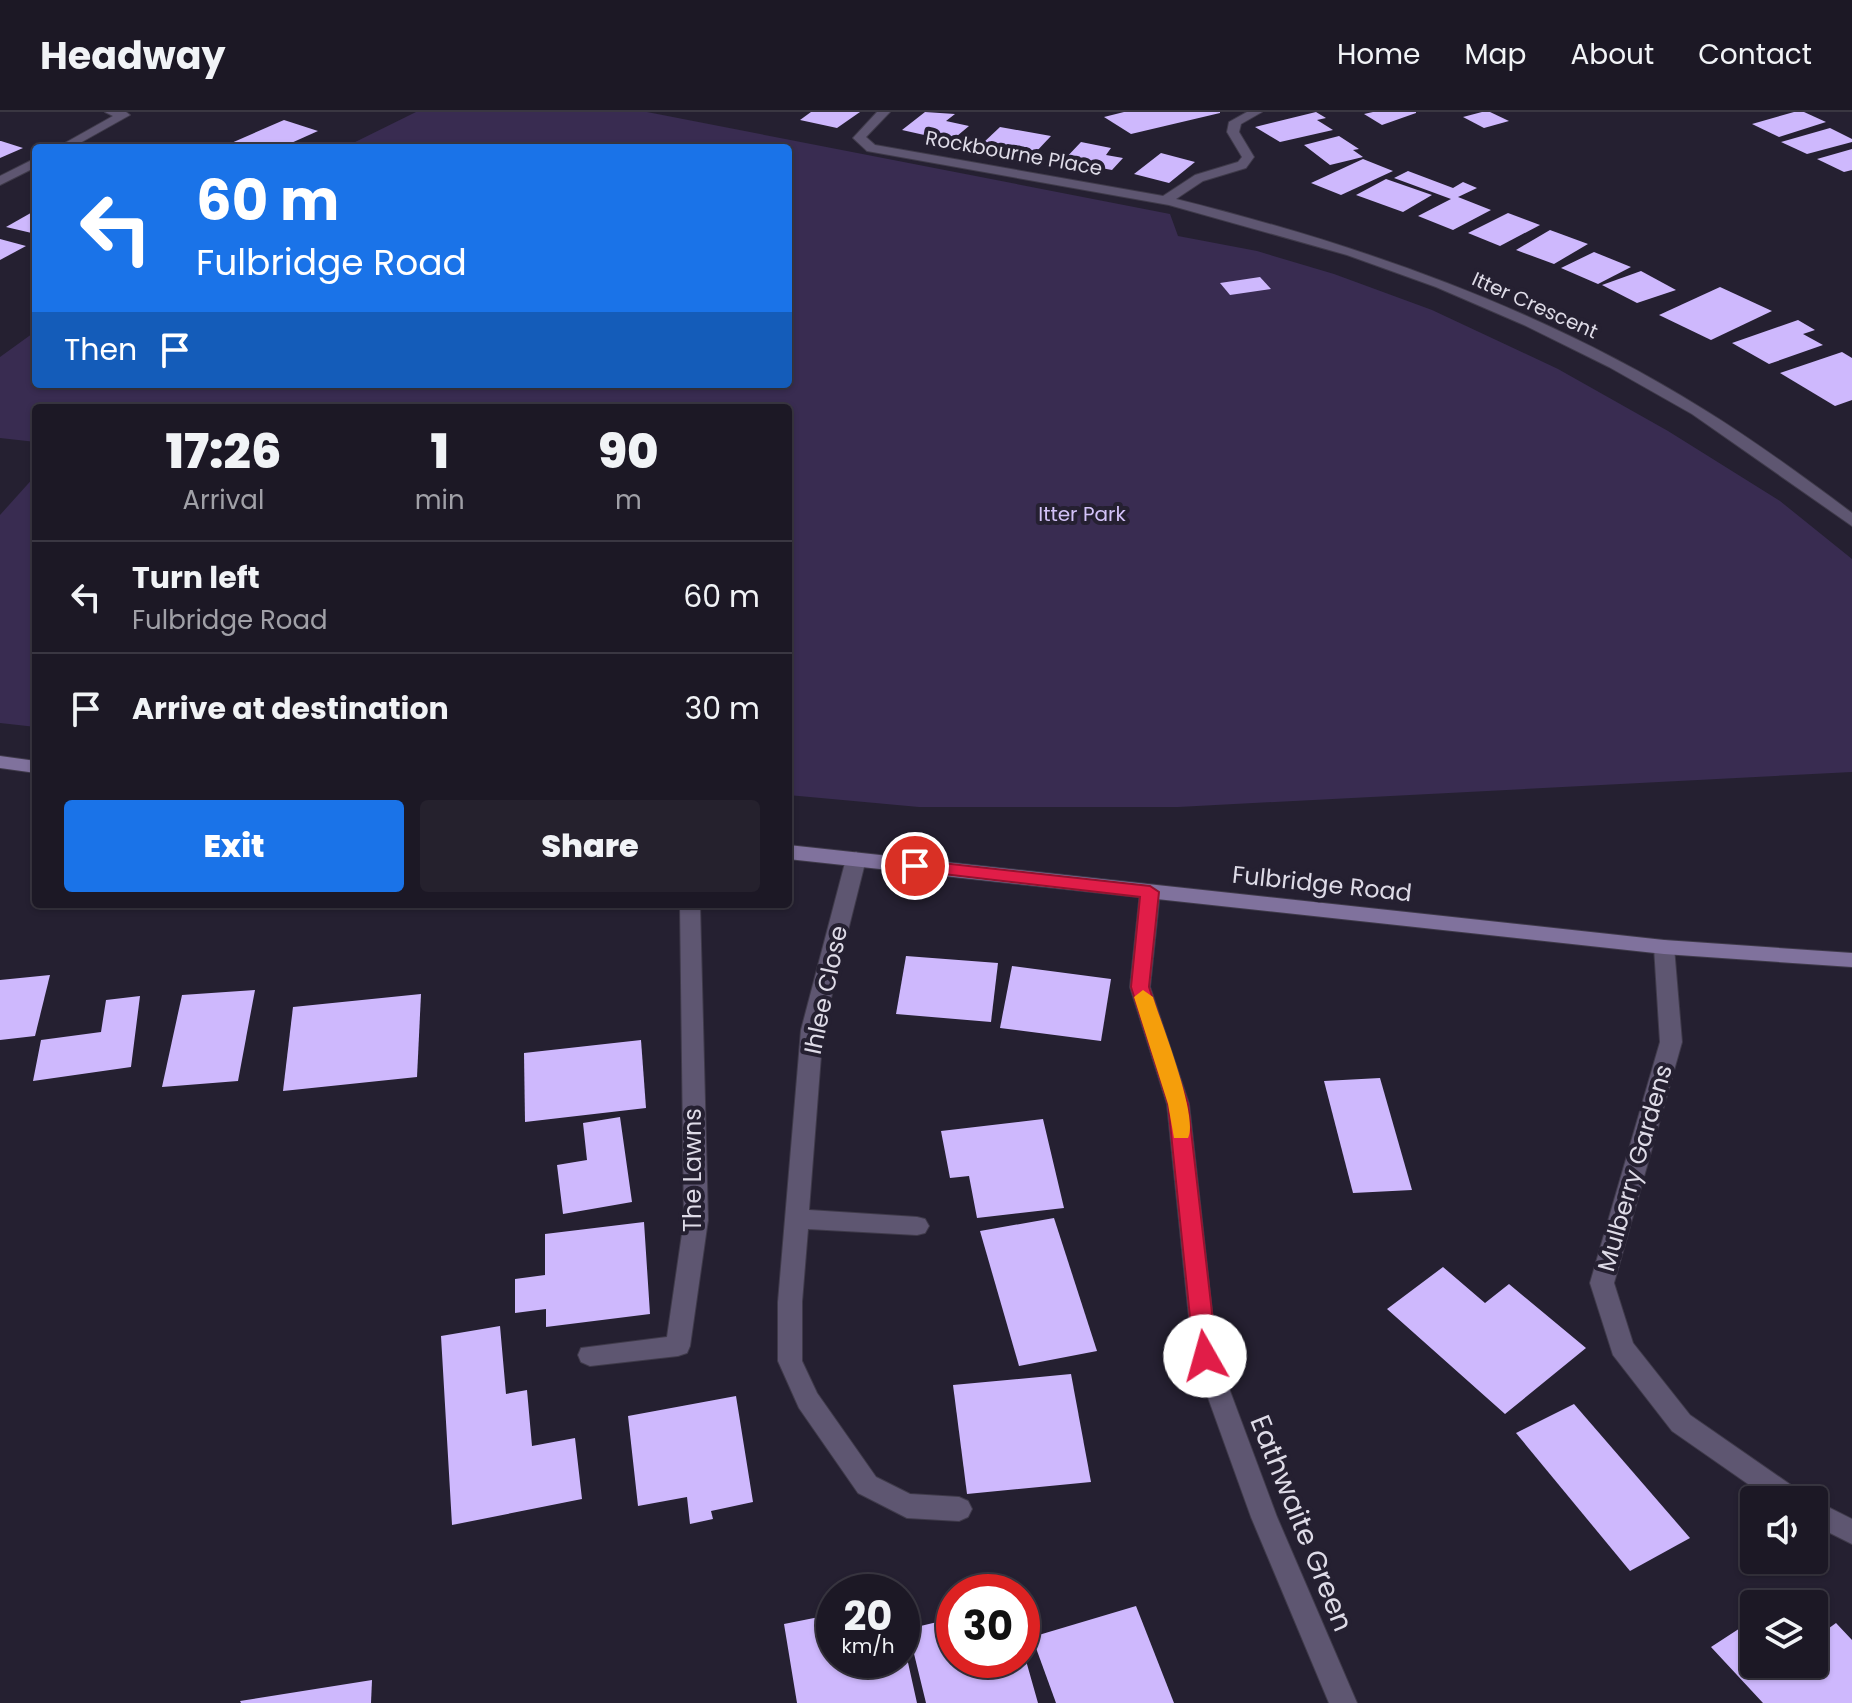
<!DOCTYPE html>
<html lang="en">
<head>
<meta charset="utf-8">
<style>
	body { margin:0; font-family:Poppins,sans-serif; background:#25212d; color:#f1f3f6; height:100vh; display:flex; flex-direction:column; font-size:30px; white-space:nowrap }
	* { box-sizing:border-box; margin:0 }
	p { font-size:26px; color:#a0a0a7 }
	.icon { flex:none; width:44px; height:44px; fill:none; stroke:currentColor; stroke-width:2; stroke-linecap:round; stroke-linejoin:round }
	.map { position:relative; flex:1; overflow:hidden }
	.details { position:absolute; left:32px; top:292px; width:760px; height:504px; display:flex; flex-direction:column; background:#1c1825; border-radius:8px; box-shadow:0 2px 6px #0004,0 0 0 2px #3a3742 }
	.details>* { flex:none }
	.top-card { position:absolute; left:32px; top:32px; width:760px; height:244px; border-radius:8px; box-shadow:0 2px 6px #0004,0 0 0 2px #3a3742; background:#1a73e8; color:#fff; overflow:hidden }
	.fabs { position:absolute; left:1740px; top:1374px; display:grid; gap:16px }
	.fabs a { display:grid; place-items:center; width:88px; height:88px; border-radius:8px; background:#1c1825; box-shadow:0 2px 6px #0004,0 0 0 2px #3a3742; font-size:40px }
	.speed { position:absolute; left:816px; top:1462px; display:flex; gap:16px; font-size:40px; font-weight:700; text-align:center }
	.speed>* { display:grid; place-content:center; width:104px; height:104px; border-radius:50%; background:#1c1825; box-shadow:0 2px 6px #0004,0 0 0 2px #3a3742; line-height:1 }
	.speed small { font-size:20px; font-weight:400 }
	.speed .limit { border:12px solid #d22; background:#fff; color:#111 }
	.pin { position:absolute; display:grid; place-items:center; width:68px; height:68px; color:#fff; margin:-34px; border:4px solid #fff; border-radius:50%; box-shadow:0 2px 8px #0007 }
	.me { position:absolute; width:88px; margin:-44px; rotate:353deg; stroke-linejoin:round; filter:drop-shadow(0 0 6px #0008) }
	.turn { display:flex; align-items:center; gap:28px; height:168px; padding:0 32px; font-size:36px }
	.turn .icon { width:104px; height:104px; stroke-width:2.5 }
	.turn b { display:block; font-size:56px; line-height:68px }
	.then { display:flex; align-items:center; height:76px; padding:0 32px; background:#0003; gap:16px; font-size:30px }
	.eta { display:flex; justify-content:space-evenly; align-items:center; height:136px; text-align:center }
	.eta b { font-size:48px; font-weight:800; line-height:56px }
	.cta { display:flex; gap:16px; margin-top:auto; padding:16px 32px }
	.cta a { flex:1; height:92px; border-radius:8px; background:#1a73e8; color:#fff; font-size:32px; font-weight:800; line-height:92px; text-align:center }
	.cta a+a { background:#25212d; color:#f1f3f6 }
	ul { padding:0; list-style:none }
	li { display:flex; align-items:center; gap:24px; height:112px; padding:0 32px; border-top:2px solid #3a3742 }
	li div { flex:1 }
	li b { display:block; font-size:30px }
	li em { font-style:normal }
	header { display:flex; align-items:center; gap:48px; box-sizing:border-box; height:112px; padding:0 40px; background:#1c1825; border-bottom:2px solid #3a3742 }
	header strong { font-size:38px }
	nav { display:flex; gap:44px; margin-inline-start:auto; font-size:28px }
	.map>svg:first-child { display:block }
	.green { fill:#392c51 }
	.building { fill:#ceb8fd }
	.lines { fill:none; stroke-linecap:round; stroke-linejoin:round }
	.street-casing { stroke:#3f3a4a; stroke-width:2 }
	.secondary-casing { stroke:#3f3a4a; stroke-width:2 }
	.street { fill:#5e5671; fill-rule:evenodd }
	.secondary { fill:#80729d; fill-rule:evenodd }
	.route { fill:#e11d48; stroke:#92132f; stroke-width:2 }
	.slow { fill:#f59e0b }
	.labels { text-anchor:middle; stroke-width:8; stroke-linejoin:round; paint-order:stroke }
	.far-street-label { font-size:20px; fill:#dedbe7; stroke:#252031 }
	.far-park-label { font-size:20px; fill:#d3c2f8; stroke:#252031 }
	.street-label { font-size:24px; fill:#dedbe7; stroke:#252031 }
	.near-street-label { font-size:28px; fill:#dedbe7; stroke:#252031 }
</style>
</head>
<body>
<header>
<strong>Headway</strong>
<nav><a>Home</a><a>Map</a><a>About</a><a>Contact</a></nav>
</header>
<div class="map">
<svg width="1852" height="1591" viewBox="0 0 1852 1591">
	<rect width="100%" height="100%" fill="#252031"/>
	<g class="green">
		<path d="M416,0h231l523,102 8,22 79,15 77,23 98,36 126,59 110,62 112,70 72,58v213l-674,35h-259l-131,-12v-387h-752v34l-36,-4v-81l36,-26v53h752v-236h-445z"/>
		<path d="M36,363v252l-36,-4v-208z"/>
	</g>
	<g class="building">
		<path d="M811,0h49l-23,16 -37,-8z"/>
		<path d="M925,0l30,2 -9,7 23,5 -18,15 -49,-11z"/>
		<path d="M1124,0h96v1l-89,21 -27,-17z"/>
		<path d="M1316,0l10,6 -9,2 16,10 -53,12 -25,-15z"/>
		<path d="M1373,0h43v1l-34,12 -18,-11z"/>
		<path d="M1482,0h8l19,9 -25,7 -21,-11z"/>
		<path d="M1794,0h10l22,10 -47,15 -27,-13z"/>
		<path d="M284,8l34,11 -38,17h-42l-9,-4z"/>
		<path d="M1000,15l51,9 -17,18 -52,-10z"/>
		<path d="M1830,16l22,11v3l-45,12 -26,-12z"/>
		<path d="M1339,24l20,13 -6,1 10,7 -33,8 -26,-20z"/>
		<path d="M0,29h1l22,7 -23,10z"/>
		<path d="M1081,30l30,6 -5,7 17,3 -11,12 -49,-9z"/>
		<path d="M1852,37v21l-8,2 -27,-13z"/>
		<path d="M1161,41l34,9 -26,21 -35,-9z"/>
		<path d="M1363,47l30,12 -52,24 -30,-12z"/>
		<path d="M1408,59l45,17 10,-6 14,6 -19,9 33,13 -38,20 -35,-14 33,-17 -57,-21z"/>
		<path d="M1386,67l46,16 -29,17 -47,-17z"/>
		<path d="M36,98v24l-30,-7z"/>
		<path d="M1508,101l32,12 -40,21 -32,-13z"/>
		<path d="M1550,118l38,14 -34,20 -38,-14z"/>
		<path d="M0,127l26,7 -26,14z"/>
		<path d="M1594,140l37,15 -33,17 -37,-16z"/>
		<path d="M1641,159l35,19 -39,13 -35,-18z"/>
		<path d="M1260,165l11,12 -41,6 -10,-12z"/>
		<path d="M1720,175l52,24 -61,29 -52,-25z"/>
		<path d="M1798,208l17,10 -12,4 20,11 -54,19 -37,-21z"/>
		<path d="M1842,240l10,6v42l-17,6 -55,-33z"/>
		<path d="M906,844l92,7 -7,59 -95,-8z"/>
		<path d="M1012,854l99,13 -10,62 -101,-13z"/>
		<path d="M50,863l-15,61 -35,4v-60z"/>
		<path d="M255,878l-17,91 -76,6 20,-92z"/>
		<path d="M421,882l-4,83 -134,14 10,-84z"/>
		<path d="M140,884l-9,71 -98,14 8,-41 60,-8 5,-32z"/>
		<path d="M641,928l5,68 -121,14 -1,-69z"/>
		<path d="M1380,966l32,112 -59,3 -29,-112z"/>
		<path d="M620,1005l12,85 -69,12 -6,-49 30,-5 -4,-37z"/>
		<path d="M1043,1007l21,89 -87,10 -8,-42 -19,2 -9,-47z"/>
		<path d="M1054,1106l43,133 -78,15 -39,-135z"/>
		<path d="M644,1110l6,92 -104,13v-18l-31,4v-34l30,-4v-41z"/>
		<path d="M1443,1155l42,36 24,-19 77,64 -81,66 -118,-105z"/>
		<path d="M500,1214l6,68 21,-4 5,56 43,-8 7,61 -130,26 -11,-189z"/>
		<path d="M1071,1262l20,108 -124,12 -14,-109z"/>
		<path d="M736,1284l17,106 -42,9 2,8 -23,5 -3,-27 -49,9 -10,-90z"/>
		<path d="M1574,1292l116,134 -60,33 -114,-138z"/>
		<path d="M1136,1494l38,97h-118l-24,-66z"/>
		<path d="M834,1502v46h68l1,-20 14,63h-120l-13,-79z"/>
		<path d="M954,1506v42h68l1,-10 15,53h-112l-18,-74z"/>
		<path d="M1754,1507v45h60v-25l22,-16 16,17v63h-89l-52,-56z"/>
		<path d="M372,1568l-1,23h-130l-1,-2z"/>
	</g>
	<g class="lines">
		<defs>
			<g id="street">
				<path d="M105,0h21l4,3 -59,33h-15l57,-32z"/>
				<path d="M877,0h13l-24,25 9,8 288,51 32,-21 43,-13 4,-5 -15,-25 2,-10 18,-10h15l-21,12 -2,8 15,25 -8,11 -43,13 -27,18c185,46 365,109 527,210 52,32 101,68 149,104v13l-160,-112 -83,-47 -85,-42 -88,-38 -89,-32 -178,-50 -302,-54 -14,-13z"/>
				<path d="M36,46v9l-36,18v-9z"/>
				<path d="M856,740l10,7 -43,171 -14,180 108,7 8,2 4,7 -4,7 -8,2 -109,-6 -6,73v59l15,32 59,84 34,17 49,3 9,4 4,8 -4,8 -9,4 -52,-3 -49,-25 -59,-85 -21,-47v-59l23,-272 45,-171z"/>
				<path d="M1150,773l10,7 -10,95 39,117 28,252 60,161 80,186h-28l-78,-186 -58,-161 -26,-252 -37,-117 10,-95z"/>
				<path d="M680,792h20l8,316 -18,126 -3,7 -9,3 -88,10 -9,-4 -3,-7 3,-7 86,-11 17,-117z"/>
				<path d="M1664,828l7,2 3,5 8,95 -68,241 19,60 57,72 111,77 4,8h-34l-99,-69 -59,-76 -23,-72 70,-241 -6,-95 3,-5z"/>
				<path d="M1814,1388l38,19v25l-38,-19z"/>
			</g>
			<g id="secondary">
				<path d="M0,644l36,5v12l-36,-5z"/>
				<path d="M788,733l876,95 188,13v14l-188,-13 -876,-95z"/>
			</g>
		</defs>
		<use href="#street" class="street-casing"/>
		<use href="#secondary" class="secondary-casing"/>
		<use href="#street" class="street"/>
		<use href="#secondary" class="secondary"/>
	</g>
	<path class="route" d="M915,748l235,26 9,6 -10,95 39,117 29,252 -4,7 -8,2 -8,-2 -3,-7 -26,-252 -37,-117 9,-90 -231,-27 -3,-4z"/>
	<path class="slow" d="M1143,878l10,7c8,26 46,120 35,141h-14l-6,-34 -34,-107z"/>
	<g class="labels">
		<g class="far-street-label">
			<text transform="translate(1014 41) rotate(10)" y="7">Rockbourne Place</text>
			<text transform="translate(1535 193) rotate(24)" y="7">Itter Crescent</text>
		</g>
		<g class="far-park-label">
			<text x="1082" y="409">Itter Park</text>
		</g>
		<g class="street-label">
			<text transform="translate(1322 772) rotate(6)" y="8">Fulbridge Road</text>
			<text transform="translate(826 878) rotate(-78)" y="8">Ihlee Close</text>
			<text transform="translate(1635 1056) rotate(-74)" y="8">Mulberry Gardens</text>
			<text transform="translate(693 1058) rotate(-90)" y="8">The Lawns</text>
		</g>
		<g class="near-street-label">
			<text transform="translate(1302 1411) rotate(68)" y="10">Eathwaite Green</text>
		</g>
	</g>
</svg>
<div class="fabs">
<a><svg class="icon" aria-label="sound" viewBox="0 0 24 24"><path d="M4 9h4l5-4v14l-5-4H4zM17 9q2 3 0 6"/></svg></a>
<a><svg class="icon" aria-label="layers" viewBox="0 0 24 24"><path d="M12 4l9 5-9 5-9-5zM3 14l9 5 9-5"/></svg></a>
</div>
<div class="speed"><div>20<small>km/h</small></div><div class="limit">30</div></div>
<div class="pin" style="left:915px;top:754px;background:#d93025"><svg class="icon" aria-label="arrive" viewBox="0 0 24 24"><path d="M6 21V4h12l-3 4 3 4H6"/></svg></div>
<svg class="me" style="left:1205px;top:1244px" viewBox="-20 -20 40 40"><circle r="19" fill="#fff"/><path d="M0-13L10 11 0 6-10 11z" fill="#e11d48"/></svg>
<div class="top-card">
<div class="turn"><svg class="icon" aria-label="left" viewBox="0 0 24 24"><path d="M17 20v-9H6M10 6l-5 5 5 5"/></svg><div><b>60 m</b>Fulbridge Road</div></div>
<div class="then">Then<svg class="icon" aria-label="arrive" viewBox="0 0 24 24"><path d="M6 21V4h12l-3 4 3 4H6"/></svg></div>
</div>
<section class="details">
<div class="eta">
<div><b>17:26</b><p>Arrival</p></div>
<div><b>1</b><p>min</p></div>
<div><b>90</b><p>m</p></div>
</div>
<ul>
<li><svg class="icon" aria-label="left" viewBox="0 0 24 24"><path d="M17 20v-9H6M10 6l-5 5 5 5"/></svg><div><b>Turn left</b><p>Fulbridge Road</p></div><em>60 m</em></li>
<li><svg class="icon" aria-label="arrive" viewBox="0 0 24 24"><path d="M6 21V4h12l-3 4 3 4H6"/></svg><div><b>Arrive at destination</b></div><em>30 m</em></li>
</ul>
<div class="cta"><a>Exit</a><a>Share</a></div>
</section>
</div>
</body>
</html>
